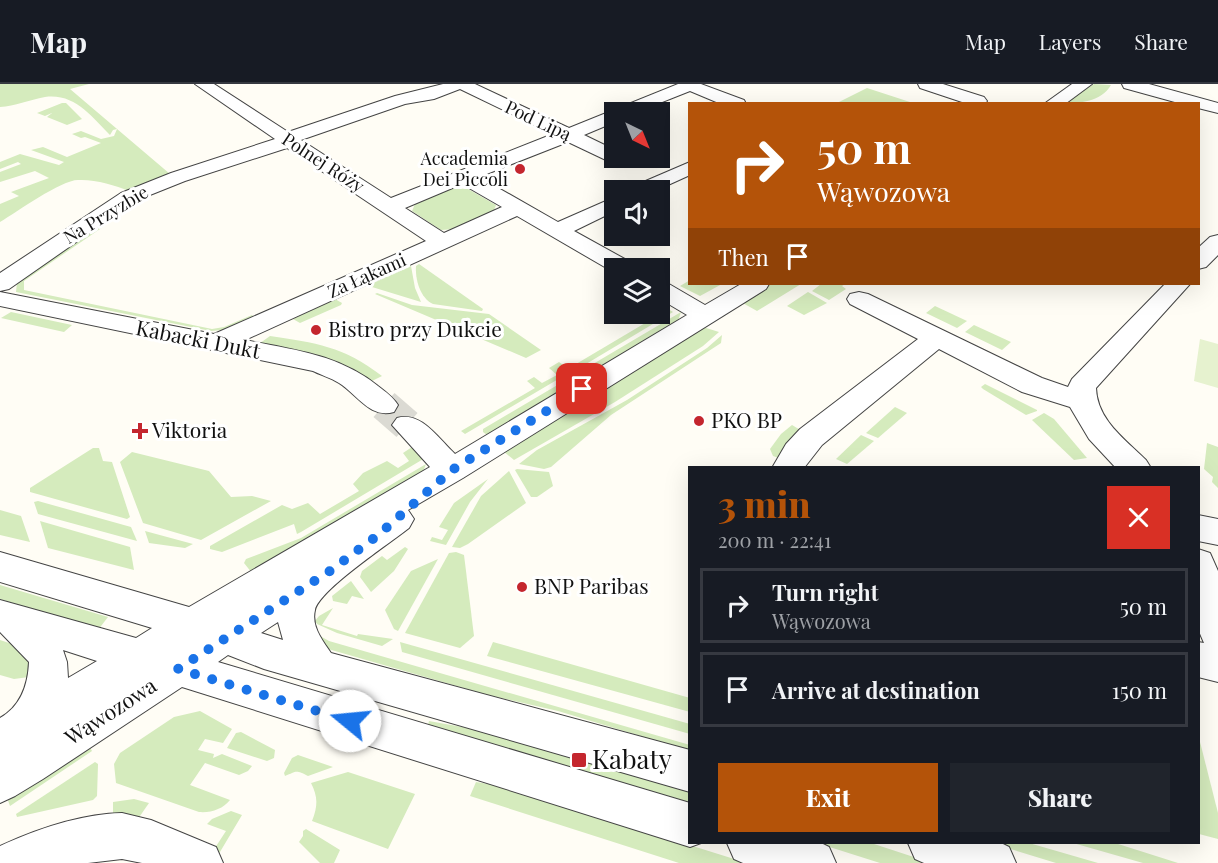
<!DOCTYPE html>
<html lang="en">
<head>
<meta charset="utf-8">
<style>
	body { margin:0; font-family:"Playfair Display",serif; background:#20242c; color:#f1f3f6; height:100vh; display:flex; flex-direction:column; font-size:22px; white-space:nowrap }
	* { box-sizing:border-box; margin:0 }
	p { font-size:20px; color:#9ea1a6 }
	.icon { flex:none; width:33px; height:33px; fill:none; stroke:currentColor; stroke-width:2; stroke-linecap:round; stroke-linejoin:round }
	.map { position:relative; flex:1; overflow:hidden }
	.drawer { position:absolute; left:688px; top:382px; width:512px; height:378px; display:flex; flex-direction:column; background:#171b24; border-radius:0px; box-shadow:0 6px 24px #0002 }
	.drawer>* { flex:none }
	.guide { position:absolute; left:688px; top:18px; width:512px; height:183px; border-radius:0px; box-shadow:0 6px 24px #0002; background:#b45309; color:#fff; overflow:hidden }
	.needle { width:39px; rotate:137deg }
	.fabs { position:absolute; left:604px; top:18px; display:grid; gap:12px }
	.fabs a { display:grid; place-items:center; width:66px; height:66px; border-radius:0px; background:#171b24; box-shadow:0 6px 24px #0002; font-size:30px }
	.pin { position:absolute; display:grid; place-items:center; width:51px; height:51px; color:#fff; margin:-26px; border-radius:12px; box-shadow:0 3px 9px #0006 }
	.me { position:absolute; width:66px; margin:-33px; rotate:287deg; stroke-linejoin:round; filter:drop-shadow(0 0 4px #0008) }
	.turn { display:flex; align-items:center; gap:21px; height:126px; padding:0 30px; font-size:27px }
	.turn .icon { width:78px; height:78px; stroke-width:2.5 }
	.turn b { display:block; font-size:42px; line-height:51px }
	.then { display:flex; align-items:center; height:57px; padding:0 30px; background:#0003; gap:12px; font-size:22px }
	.round { display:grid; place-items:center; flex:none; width:63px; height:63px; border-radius:0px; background:#20242c }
	.head { display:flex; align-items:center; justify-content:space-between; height:102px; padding:0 30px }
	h1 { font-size:36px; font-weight:800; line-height:45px; color:#b45309 }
	.button { display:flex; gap:12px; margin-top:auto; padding:12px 30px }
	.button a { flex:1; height:69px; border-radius:0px; background:#b45309; color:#fff; font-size:24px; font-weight:800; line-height:69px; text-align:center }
	.button a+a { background:#20242c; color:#f1f3f6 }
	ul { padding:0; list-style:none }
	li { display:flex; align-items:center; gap:18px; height:75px; margin:0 12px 9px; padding:0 18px; border:3px solid #363941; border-radius:0px }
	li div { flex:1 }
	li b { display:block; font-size:22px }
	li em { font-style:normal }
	header { display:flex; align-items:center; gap:36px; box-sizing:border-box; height:84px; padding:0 30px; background:#171b24; border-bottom:2px solid #363941 }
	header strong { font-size:28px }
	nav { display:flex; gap:33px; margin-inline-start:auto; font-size:21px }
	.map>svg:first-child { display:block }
	.green { fill:#d5ebbd }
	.pitch { fill:#e6f2cf }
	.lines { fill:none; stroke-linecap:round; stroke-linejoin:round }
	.minor-tunnel { stroke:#dbdad3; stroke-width:32; stroke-dasharray:32 16; stroke-linecap:butt }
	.minor-casing { stroke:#444; stroke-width:2 }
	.minor { fill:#fff; fill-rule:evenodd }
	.route { stroke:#1a73e8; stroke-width:10; stroke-dasharray:0 18 }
	.poi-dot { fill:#c4262e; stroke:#fff; stroke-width:2 }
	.labels { text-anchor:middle; stroke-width:6; stroke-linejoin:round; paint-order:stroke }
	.far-street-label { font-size:18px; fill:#111; stroke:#fff }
	.far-poi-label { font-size:18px; fill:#111; stroke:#fff; text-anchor:end }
	.poi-label { font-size:21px; fill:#111; stroke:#fff; text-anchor:start }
	.street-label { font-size:21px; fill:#111; stroke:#fff }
	.near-poi-label { font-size:26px; fill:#111; stroke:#fff; text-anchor:start }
</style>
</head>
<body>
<header>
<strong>Map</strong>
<nav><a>Map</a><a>Layers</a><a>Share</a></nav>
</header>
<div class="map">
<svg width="1218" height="779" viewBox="0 0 1218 779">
	<rect width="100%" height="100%" fill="#fffdf5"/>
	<g class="green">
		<path d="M0,0h89l-19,5 100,85 -41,17c-14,-6 -35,-12 -51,-11 -17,0 -61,32 -78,42v-18l19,-8 -8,-4 38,-14 -14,-7 -35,11v-10l21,-8 -3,-2 -18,7v-7l20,-8 39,11 5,-3 -33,-12 12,-3 24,10 34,-14 -16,-6 -4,1 -9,-4 9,-3 20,8 13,-3 3,-7 -4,1 -3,5c-18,-18 -35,-42 -65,-38 -16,3 -30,9 -45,10z"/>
		<path d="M1094,0l17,1c-10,17 -31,18 -49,19z"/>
		<path d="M867,4l46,15h-76z"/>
		<path d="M62,19h4l16,16 -15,6 -20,-8 5,-4 -7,3 -8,-3z"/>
		<path d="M453,104l15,1 28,16 -3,8 -38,16 -14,1 -29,-19 3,-7z"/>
		<path d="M139,116l2,1 -117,80v9l188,39 12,-2 28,-12 1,1 -31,14 -11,1 -195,-39 1,-9z"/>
		<path d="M419,180l64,45 -1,2 -49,-7c-13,-6 -18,-25 -17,-38z"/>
		<path d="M411,182l4,22 6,14 -49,-15v-4z"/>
		<path d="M690,196v4h32l-22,12 -20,-10z"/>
		<path d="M771,200h30l-44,27 -16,-9z"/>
		<path d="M821,200h24l-3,2 4,3 -17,11 -17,-9z"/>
		<path d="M808,208l19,11 -23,12 -17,-9z"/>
		<path d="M377,209l35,12 77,9 52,36 -15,8 -151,-64z"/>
		<path d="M335,215l7,4 -1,2 -41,18 -7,-4z"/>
		<path d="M660,220l13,8 -97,58 -5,-3 86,-51 -3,-2h6z"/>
		<path d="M935,222l32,15 -10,7 -31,-15z"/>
		<path d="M11,228l61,13 -8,7 -63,-14z"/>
		<path d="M681,228l-3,9 -191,114 -4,-3v-3z"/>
		<path d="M974,241l37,17 -9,8 -37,-18z"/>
		<path d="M703,243l16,5 -16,14 -88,56 -101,58 -11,-9z"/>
		<path d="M722,251l-1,8 -110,72 -60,52 -7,2 -25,-5 18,-14 90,-50 80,-52z"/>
		<path d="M270,252c46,7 73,10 112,40l-12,6c-32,-27 -74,-29 -114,-36z"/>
		<path d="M559,278l13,9 -107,63 -4,-3 74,-43 -8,-7 7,-4 8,6 15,-8 -8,-7z"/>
		<path d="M985,300l52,26v1l-11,4 -43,-26 -2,-2z"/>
		<path d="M895,323l12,6 -29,25 -12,-5z"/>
		<path d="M1044,329l10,6 33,39 -13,2 -42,-40z"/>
		<path d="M792,341l10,6 -21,28 -8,-3 -3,-7 11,-15z"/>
		<path d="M861,351l13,6 -27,23 -11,-5z"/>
		<path d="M1207,359l11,4v41l-6,-6 1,-5 -9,-8z"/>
		<path d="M412,363l13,11 -124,74 -4,2 -3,-10 -72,28 -12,-3v-3l72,-41 10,4 16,-6 12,11 39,-23 -6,-7 10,-11 24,-12 11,7 11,-7 -6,-8z"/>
		<path d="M93,364h6l4,13 9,1 18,55 -3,2 -97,-27v-4z"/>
		<path d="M132,368l77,19 22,26 21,-1 19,5 -70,39 -58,-17 -23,-61z"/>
		<path d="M426,380l-3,8 -171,101 -8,-10 2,-4 55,-21z"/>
		<path d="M517,385l32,3 4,14 -16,11h-6l-16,-27z"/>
		<path d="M509,387l17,32 -58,41 -8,4 -8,-1 29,-51z"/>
		<path d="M488,395l-18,23 -24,43 -16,-4 2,-4 10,3 6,-10 -9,-3 15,-24z"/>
		<path d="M38,417l93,26 6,14 -99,-27 -4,-12z"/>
		<path d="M0,426l21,6 9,26 -30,-7z"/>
		<path d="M40,437l90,26 4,23 -86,-22z"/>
		<path d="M145,447l48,13 -8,4 -36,-5z"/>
		<path d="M405,463l3,2 -14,22 -23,21 -11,-15 2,-6 20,-15 5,4z"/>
		<path d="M456,468l8,3 10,81 -14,12 -55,-15 44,-80z"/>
		<path d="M438,475l-40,72 -4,-2 -9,-19 26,-39z"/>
		<path d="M351,497l13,18 -12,-3 -5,8 -14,-3 -1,-5z"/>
		<path d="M0,501l108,32 -10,13 -98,-31z"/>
		<path d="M333,524l-11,17 35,11 1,-2 35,5 -11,7 -45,-13 -20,-9 -2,-3 4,-5z"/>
		<path d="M313,548l16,9 361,104v6l-132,-40 -70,-16 -160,-46z"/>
		<path d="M0,556l15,5 15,9 -1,23 -15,2 -14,-4z"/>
		<path d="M400,558l290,82v10l-288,-82z"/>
		<path d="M493,558l197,56v14l-203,-56z"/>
		<path d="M200,627l32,18 -9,14 -18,-4 -7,11 16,4 -1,4 9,-4 30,12 -4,5 -9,4 -34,-12 -15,22 40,15c-7,9 -19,13 -31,12l-83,-29 -2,-19 6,-11 54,-36z"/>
		<path d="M429,637l72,13 189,54v16l-262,-79z"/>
		<path d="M241,648l34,18 -1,8 -7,3 -40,-13 9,-15z"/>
		<path d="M1198,650l20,79v26l-19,-5z"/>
		<path d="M88,660l4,7 -82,55 -4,-11z"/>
		<path d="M298,671l35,12 -25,9c-13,-7 -12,-4 -23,0l-1,-3 8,-15z"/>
		<path d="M95,678l3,2 -1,32 -4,4 -76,17 -1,-3z"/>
		<path d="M348,688l67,22 -27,55 -76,-28c6,-15 6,-24 -1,-38z"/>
		<path d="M476,698l25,4 246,77h-68l-209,-67z"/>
		<path d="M134,715l15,4 -16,23 -20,-1v-23z"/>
		<path d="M231,727l11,4 -25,42 -6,-3 15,-23 -19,-7 5,-5z"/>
		<path d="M306,745l34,21 -6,13h-14l-21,-21 4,-6v-5z"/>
		<path d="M817,759h54l61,20h-52z"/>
		<path d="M991,759h38l69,20h-42z"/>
		<path d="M1073,759h42l63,20h-35z"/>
	</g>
	<path class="pitch" d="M1200,255l18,5v44l-24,-7z"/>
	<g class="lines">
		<path class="minor-tunnel" d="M384,321l23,20"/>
		<defs>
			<g id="minor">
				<path d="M195,0h19l74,48 107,-36 48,-12h32l94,44 109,-44h23l43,16 2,4h-25l-31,-13 -53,21h-22v10l-31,13 31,15v8h9l-2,3h-14l-40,-19 -89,35 79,45 57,-25v14l-41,20 58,32 3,5h-20v5l-98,-57 -272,124c49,10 93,14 133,46 8,6 15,11 20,19l-4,7c-24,7 -36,-17 -55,-29 -8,-5 -18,-8 -26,-12l-313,-65v-14l214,42 212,-93 -139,-93 -102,33 -50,20 -126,88 -9,2v-18l121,-80 50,-20 104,-34zM460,5l93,45 -162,64 -90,-58 104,-36 29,-5zM462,100l40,23 -58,26 -39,-25z"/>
				<path d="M918,0h25l41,13 3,4 -2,3h-17l-48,-16z"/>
				<path d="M1072,0h20l-27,20h-21z"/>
				<path d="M1122,0h27l69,19v10l-20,-5v-4h-16l-58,-16z"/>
				<path d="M690,78v13l-33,15h-26l3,-4z"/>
				<path d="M1218,151v20l-12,12 -8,2v-21l12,-11z"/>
				<path d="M660,198l9,2 36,21 36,-21h28l-3,5 -303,189 -55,32 6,9 -5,9c-20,16 -90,62 -94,82 -4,16 7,30 16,43l359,97v42l-426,-123 -36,-14 -10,7 472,141v40h11l-11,4 -508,-160 -139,92 -28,17 -15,7v-85c21,-12 28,-33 29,-56l-29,-30v-32l136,38 16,-10 -152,-46v-30l189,55 241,-140 -38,-42 5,-7c24,-7 41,20 58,36l232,-139 -27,-16zM278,538l5,18 -22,-7zM63,566l34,11 -29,17 -1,-16z"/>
				<path d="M1165,200h25l-94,104c1,32 29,51 50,72l5,8h-35l-27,-29 -19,-32 -48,-15 -83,-43 -117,96 -18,23h-32l14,-24 14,-15 118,-90 -68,-35 -3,-5 3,-5 9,-2 9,2 174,84 26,9 4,-8z"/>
				<path d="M1198,431l20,4v26l-20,-4z"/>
				<path d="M1198,465l12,4 8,18v111l-20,-5v-35l6,1 -6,-14z"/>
				<path d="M122,729l29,7 65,27 7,16h-81l-20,-4 -34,4h-88v-17c37,-17 81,-32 122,-33z"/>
				<path d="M727,759h94l8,4 7,16h-93l-9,-4z"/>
				<path d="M908,759h93l8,4 7,16h-92l-9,-4z"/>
			</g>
		</defs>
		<use href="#minor" class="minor-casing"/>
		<use href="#minor" class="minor"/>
	</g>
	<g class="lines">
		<path class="route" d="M350,637l-172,-52 152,-98 47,-35 75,-66 130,-81"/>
	</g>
	<g class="poi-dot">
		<circle cx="520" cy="85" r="6"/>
		<circle cx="316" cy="246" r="6"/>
		<circle cx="699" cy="337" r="6"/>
		<path d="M137 338h6v6h6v6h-6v6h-6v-6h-6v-6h6z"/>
		<circle cx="522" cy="503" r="6"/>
		<rect x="571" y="668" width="16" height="16" rx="3"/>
	</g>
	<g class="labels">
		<g class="far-street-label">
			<text transform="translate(538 37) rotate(25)" y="6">Pod Lipą</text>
			<text transform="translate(323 79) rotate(33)" y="6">Polnej Róży</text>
			<text transform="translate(106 131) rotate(-31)" y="6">Na Przyzbie</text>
			<text transform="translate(367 192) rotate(-24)" y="6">Za Łąkami</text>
		</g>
		<g class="far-poi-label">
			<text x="508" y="81">Accademia<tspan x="508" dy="21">Dei Piccoli</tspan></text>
		</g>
		<g class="poi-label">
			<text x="328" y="253">Bistro przy Dukcie</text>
			<text x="711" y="344">PKO BP</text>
			<text x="152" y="354">Viktoria</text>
			<text x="534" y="510">BNP Paribas</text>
		</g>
		<g class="street-label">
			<text transform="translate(198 256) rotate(11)" y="7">Kabacki Dukt</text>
			<text transform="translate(111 628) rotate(-33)" y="7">Wąwozowa</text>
		</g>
		<g class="near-poi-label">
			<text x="592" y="685">Kabaty</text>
		</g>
	</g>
</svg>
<div class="fabs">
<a><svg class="needle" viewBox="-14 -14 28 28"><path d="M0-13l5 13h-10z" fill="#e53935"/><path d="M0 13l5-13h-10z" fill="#9ea1a6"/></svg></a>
<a><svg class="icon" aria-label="sound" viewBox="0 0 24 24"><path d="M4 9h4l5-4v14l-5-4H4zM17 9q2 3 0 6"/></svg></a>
<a><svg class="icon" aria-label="layers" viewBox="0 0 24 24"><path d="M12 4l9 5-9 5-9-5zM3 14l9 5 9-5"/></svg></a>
</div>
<div class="pin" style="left:582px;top:305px;background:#d93025"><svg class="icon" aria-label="arrive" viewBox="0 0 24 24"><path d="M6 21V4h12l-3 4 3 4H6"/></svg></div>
<svg class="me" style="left:350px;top:637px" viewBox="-20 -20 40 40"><circle r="19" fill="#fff"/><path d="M0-13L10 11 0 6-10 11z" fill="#1a73e8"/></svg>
<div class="guide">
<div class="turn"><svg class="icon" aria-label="right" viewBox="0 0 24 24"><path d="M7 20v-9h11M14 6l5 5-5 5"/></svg><div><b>50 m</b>Wąwozowa</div></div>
<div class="then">Then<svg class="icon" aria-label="arrive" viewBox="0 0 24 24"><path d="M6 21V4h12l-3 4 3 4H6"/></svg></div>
</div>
<section class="drawer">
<div class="head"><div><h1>3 min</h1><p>200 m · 22:41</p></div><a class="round" style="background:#d93025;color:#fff"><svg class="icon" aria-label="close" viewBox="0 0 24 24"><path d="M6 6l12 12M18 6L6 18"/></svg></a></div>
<ul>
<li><svg class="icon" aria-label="right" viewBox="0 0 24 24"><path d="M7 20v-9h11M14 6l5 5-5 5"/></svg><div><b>Turn right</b><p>Wąwozowa</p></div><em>50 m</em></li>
<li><svg class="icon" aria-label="arrive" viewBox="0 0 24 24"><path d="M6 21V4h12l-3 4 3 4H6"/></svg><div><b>Arrive at destination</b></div><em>150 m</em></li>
</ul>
<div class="button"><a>Exit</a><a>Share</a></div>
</section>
</div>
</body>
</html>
